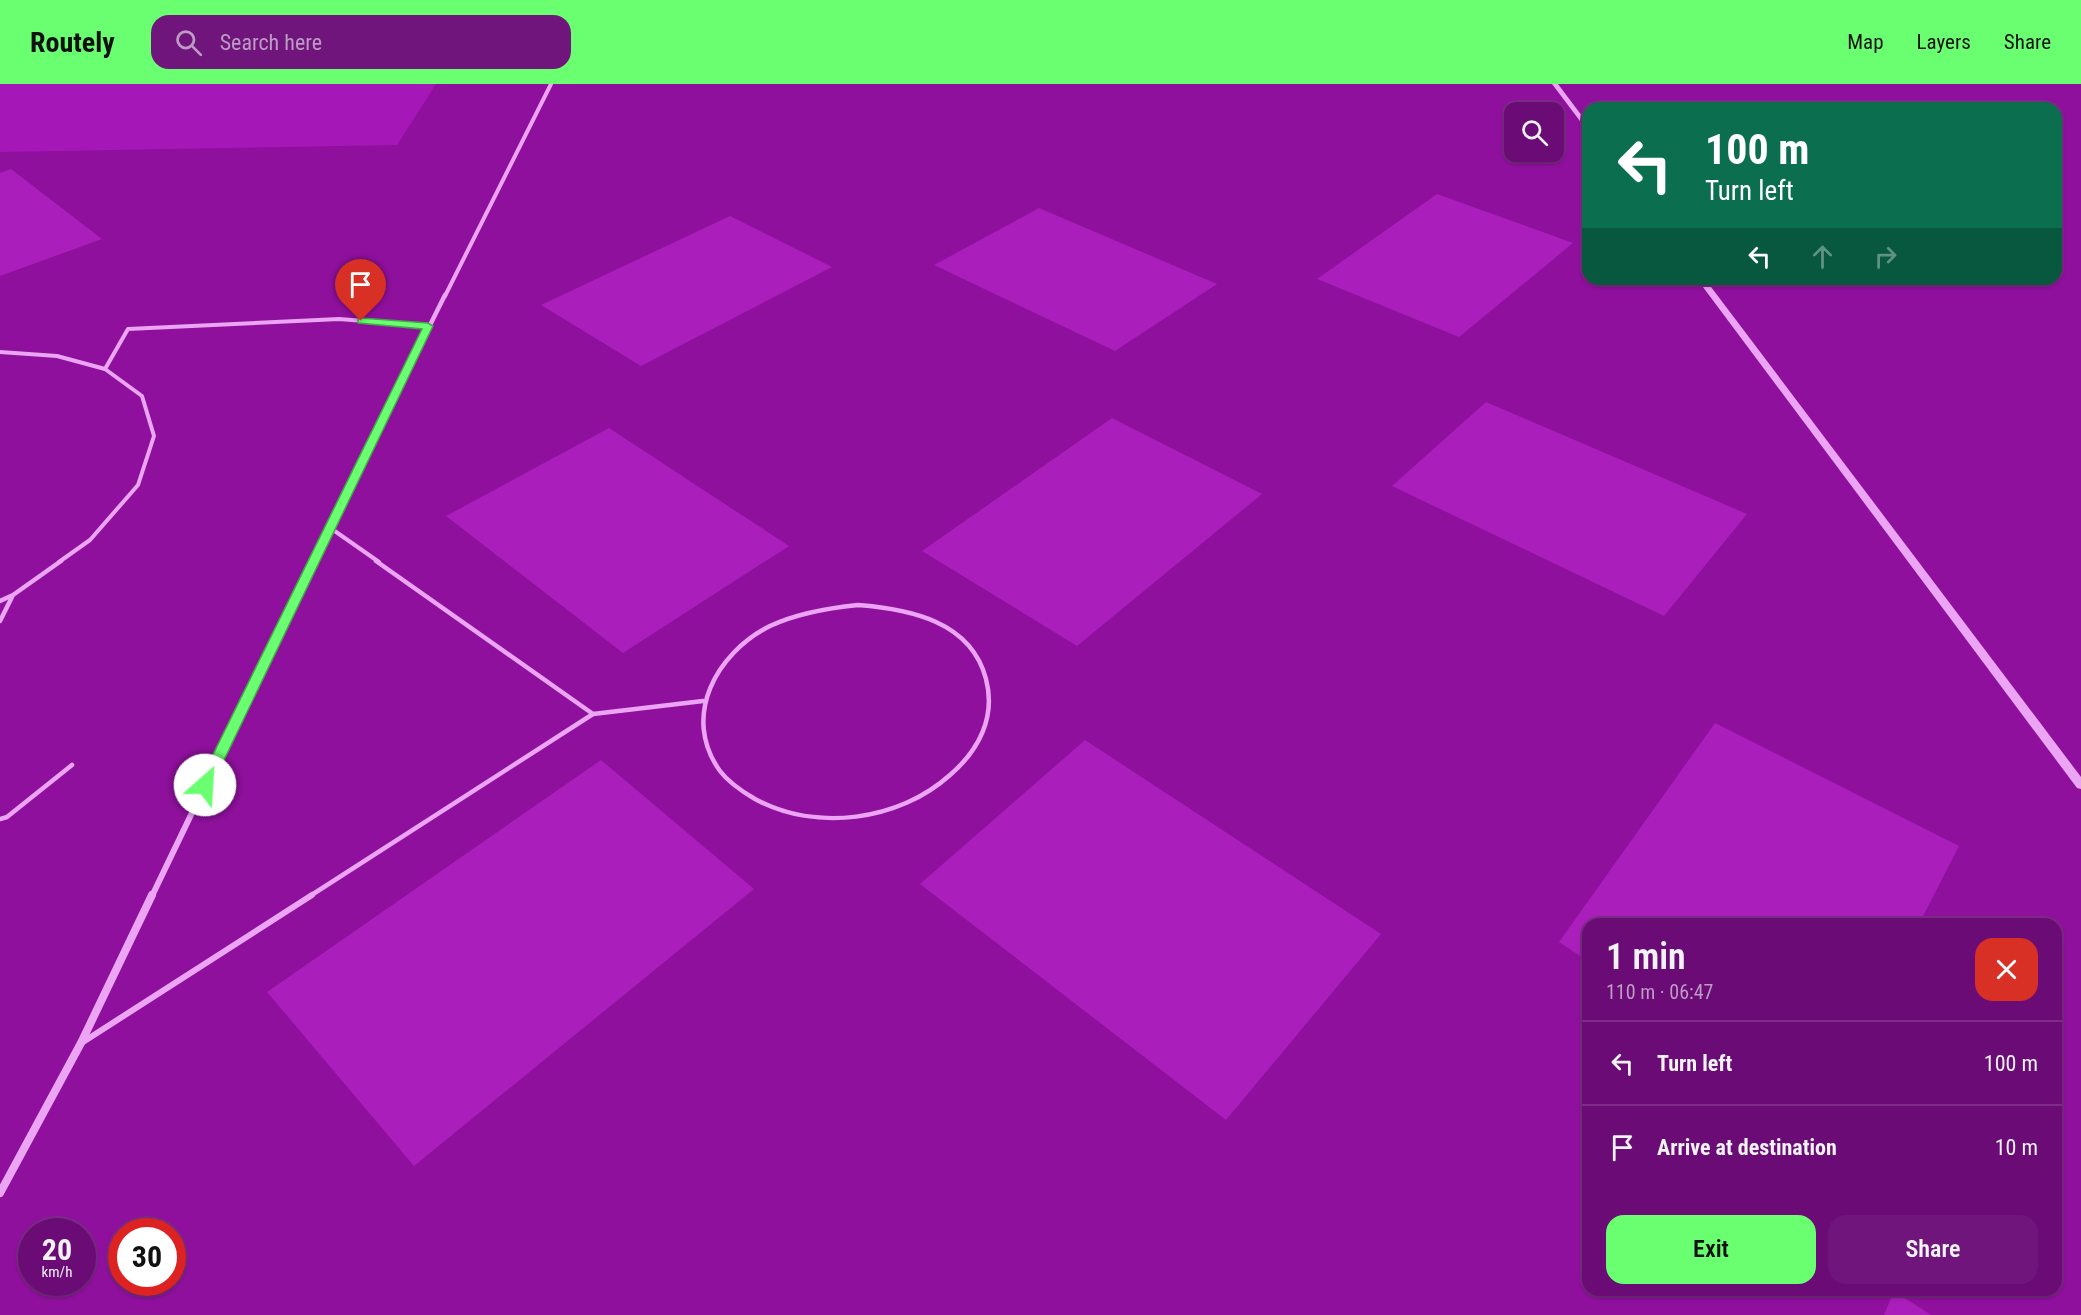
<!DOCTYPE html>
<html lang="en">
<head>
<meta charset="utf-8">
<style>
	body { margin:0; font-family:"Roboto Condensed",sans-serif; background:#70157b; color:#f1f3f6; height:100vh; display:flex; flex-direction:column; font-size:22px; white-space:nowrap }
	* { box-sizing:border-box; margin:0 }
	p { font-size:20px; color:#be9bc5 }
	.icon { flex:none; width:33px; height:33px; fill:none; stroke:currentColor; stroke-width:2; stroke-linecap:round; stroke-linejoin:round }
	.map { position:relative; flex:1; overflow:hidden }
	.sheet { position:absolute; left:1582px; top:834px; width:480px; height:378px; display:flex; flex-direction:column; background:#6b0c76; border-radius:18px; box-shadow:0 2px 4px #0004,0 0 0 2px #7e2c88 }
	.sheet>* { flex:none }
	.hud { position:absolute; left:1582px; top:18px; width:480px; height:183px; border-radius:18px; box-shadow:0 2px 4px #0004,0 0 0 2px #7e2c88; background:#0b6e4f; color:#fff; overflow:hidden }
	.buttons { position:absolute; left:1504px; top:18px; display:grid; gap:12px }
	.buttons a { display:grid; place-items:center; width:60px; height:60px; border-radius:12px; background:#6b0c76; box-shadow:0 2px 4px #0004,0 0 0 2px #7e2c88; font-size:30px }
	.speed { position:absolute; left:18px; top:1134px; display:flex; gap:12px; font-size:30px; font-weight:700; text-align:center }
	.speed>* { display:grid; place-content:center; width:78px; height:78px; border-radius:50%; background:#6b0c76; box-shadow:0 2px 4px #0004,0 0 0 2px #7e2c88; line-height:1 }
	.speed small { font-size:15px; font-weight:400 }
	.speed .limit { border:9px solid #d22; background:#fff; color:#111 }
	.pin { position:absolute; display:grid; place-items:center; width:51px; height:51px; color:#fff; margin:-62px -26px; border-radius:50% 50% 50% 0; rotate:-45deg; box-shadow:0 0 6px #0007 }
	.pin .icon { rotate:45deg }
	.me { position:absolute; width:66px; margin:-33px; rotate:26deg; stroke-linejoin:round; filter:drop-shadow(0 0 4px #0008) }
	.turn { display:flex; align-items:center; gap:21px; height:126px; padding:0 24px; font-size:27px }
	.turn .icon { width:78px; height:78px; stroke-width:2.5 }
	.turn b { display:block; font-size:42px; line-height:51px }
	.lanes { display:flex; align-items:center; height:57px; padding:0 24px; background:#0003; justify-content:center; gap:30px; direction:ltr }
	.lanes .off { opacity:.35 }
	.round { display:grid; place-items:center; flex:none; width:63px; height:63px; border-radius:18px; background:#70157b }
	.head { display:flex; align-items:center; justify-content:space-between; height:102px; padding:0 24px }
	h1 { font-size:36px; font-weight:600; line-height:45px }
	.action { display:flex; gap:12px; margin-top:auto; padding:12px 24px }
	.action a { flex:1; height:69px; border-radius:18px; background:#69ff70; color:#111; font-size:24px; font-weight:600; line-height:69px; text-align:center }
	.action a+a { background:#70157b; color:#f1f3f6 }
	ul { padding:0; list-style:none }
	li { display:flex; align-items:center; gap:18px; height:84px; padding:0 24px; border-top:2px solid #7e2c88 }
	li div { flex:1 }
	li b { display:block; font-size:22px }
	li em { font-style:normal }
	header { display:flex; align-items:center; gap:36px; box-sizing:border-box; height:84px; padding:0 30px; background:#69ff70; color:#111 }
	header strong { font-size:28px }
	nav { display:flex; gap:33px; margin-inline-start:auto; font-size:21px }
	.search { width:420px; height:54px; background:#70157b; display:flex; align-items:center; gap:15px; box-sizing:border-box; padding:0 21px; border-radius:18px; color:#be9bc5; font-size:22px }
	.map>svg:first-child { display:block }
	.green { fill:#a518b7 }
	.building { fill:#aa1ebc }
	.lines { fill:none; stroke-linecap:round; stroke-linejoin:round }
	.service-far2 { stroke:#eca5f5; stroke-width:4 }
	.service-far1 { stroke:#eca5f5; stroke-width:4.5 }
	.service { stroke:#eca5f5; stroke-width:6 }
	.minor-far3 { stroke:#eca5f5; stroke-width:4 }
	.minor-far2 { stroke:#eca5f5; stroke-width:4.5 }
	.minor-far1 { stroke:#eca5f5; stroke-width:6 }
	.minor { stroke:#eca5f5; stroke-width:8 }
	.tertiary { fill:#eca5f5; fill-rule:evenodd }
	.route { fill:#69ff70; stroke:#44a649; stroke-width:1.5 }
</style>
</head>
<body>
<header>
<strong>Routely</strong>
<div class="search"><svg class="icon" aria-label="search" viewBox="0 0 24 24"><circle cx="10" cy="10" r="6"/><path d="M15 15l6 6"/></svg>Search here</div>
<nav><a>Map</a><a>Layers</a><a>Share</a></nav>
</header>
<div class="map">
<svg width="2081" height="1231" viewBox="0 0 2081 1231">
	<rect width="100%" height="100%" fill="#8f109d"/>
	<path class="green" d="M0,0h436l-39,61 -397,7z"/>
	<g class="building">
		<path d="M11,85l91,70 -102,37v-103z"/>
		<path d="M1437,110l136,49 -114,94 -142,-58z"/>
		<path d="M1039,124l178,76 -102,67 -181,-86z"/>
		<path d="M730,132l102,51 -191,99 -100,-61z"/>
		<path d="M1486,318l261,112 -83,102 -272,-130z"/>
		<path d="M1112,334l150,76 -185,152 -155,-95z"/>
		<path d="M609,344l180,118 -166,107 -177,-137z"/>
		<path d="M1715,639l244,123 -40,78h-331v37l-29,-19z"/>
		<path d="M1085,656l296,194 -155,186 -306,-236z"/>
		<path d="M601,676l153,129 -340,277 -147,-174z"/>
		<path d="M1894,1207l37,24h-47z"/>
	</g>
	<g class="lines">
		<g class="service-far2">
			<path d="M0,268l57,4 48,13 37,27 12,40 -16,49 -48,55 -31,22"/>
			<path d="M105,285l23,-40 211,-10 89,7"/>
			<path d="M329,443l50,35"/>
		</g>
		<g class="service-far1">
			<path d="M376,477l217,153 110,-13"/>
			<path d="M0,517l13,-6 48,-34"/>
			<path d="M858,521c51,4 113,16 128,74 10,38 -7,71 -36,96 -51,46 -134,57 -195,24 -12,-7 -26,-16 -35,-28 -39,-54 -4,-118 50,-145 28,-13 58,-18 88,-21z"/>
			<path d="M0,537l12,-24"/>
			<path d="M0,735l7,-2 65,-52"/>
			<path d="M310,812l283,-182"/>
		</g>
		<path class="service" d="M83,958l229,-147"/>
		<path class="minor-far3" d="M445,212l106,-212"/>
		<path class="minor-far2" d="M312,478l133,-267"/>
		<path class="minor-far1" d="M152,812l161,-335"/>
		<path class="minor" d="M0,1109l81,-150 71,-148"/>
		<g class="tertiary">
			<path d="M1552,0h6l30,40v6l-2,-1z"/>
			<path d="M1697,195h8l376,498v12l-4,-1z"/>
		</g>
	</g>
	<path class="route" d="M361,234l67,5 5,3 -221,459 -2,4h-10l-2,-4 224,-456 -64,-6v-4z"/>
</svg>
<div class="buttons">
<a><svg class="icon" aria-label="search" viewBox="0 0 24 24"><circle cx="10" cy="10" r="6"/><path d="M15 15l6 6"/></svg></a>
</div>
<div class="speed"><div>20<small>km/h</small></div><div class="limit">30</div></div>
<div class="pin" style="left:361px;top:237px;background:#d93025"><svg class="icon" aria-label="arrive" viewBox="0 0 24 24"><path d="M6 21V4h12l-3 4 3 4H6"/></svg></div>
<svg class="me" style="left:205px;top:701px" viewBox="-20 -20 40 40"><circle r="19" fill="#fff"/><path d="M0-13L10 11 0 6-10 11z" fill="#69ff70"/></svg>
<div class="hud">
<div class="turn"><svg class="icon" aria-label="left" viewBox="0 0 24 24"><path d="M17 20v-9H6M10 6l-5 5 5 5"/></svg><div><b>100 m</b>Turn left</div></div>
<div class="lanes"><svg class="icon" aria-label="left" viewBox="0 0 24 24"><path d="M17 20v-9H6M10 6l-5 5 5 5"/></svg><svg class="icon off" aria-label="ahead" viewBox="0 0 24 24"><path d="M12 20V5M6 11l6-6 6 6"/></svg><svg class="icon off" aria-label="right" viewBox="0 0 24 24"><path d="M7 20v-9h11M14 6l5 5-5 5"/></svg></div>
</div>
<section class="sheet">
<div class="head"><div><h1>1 min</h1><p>110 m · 06:47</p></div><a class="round" style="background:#d93025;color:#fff"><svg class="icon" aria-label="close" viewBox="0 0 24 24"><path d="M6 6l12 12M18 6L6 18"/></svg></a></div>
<ul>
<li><svg class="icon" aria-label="left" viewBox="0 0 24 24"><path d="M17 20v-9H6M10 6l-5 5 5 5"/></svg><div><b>Turn left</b></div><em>100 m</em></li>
<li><svg class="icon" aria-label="arrive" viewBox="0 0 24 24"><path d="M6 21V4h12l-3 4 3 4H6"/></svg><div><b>Arrive at destination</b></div><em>10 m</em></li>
</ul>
<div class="action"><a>Exit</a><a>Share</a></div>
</section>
</div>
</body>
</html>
